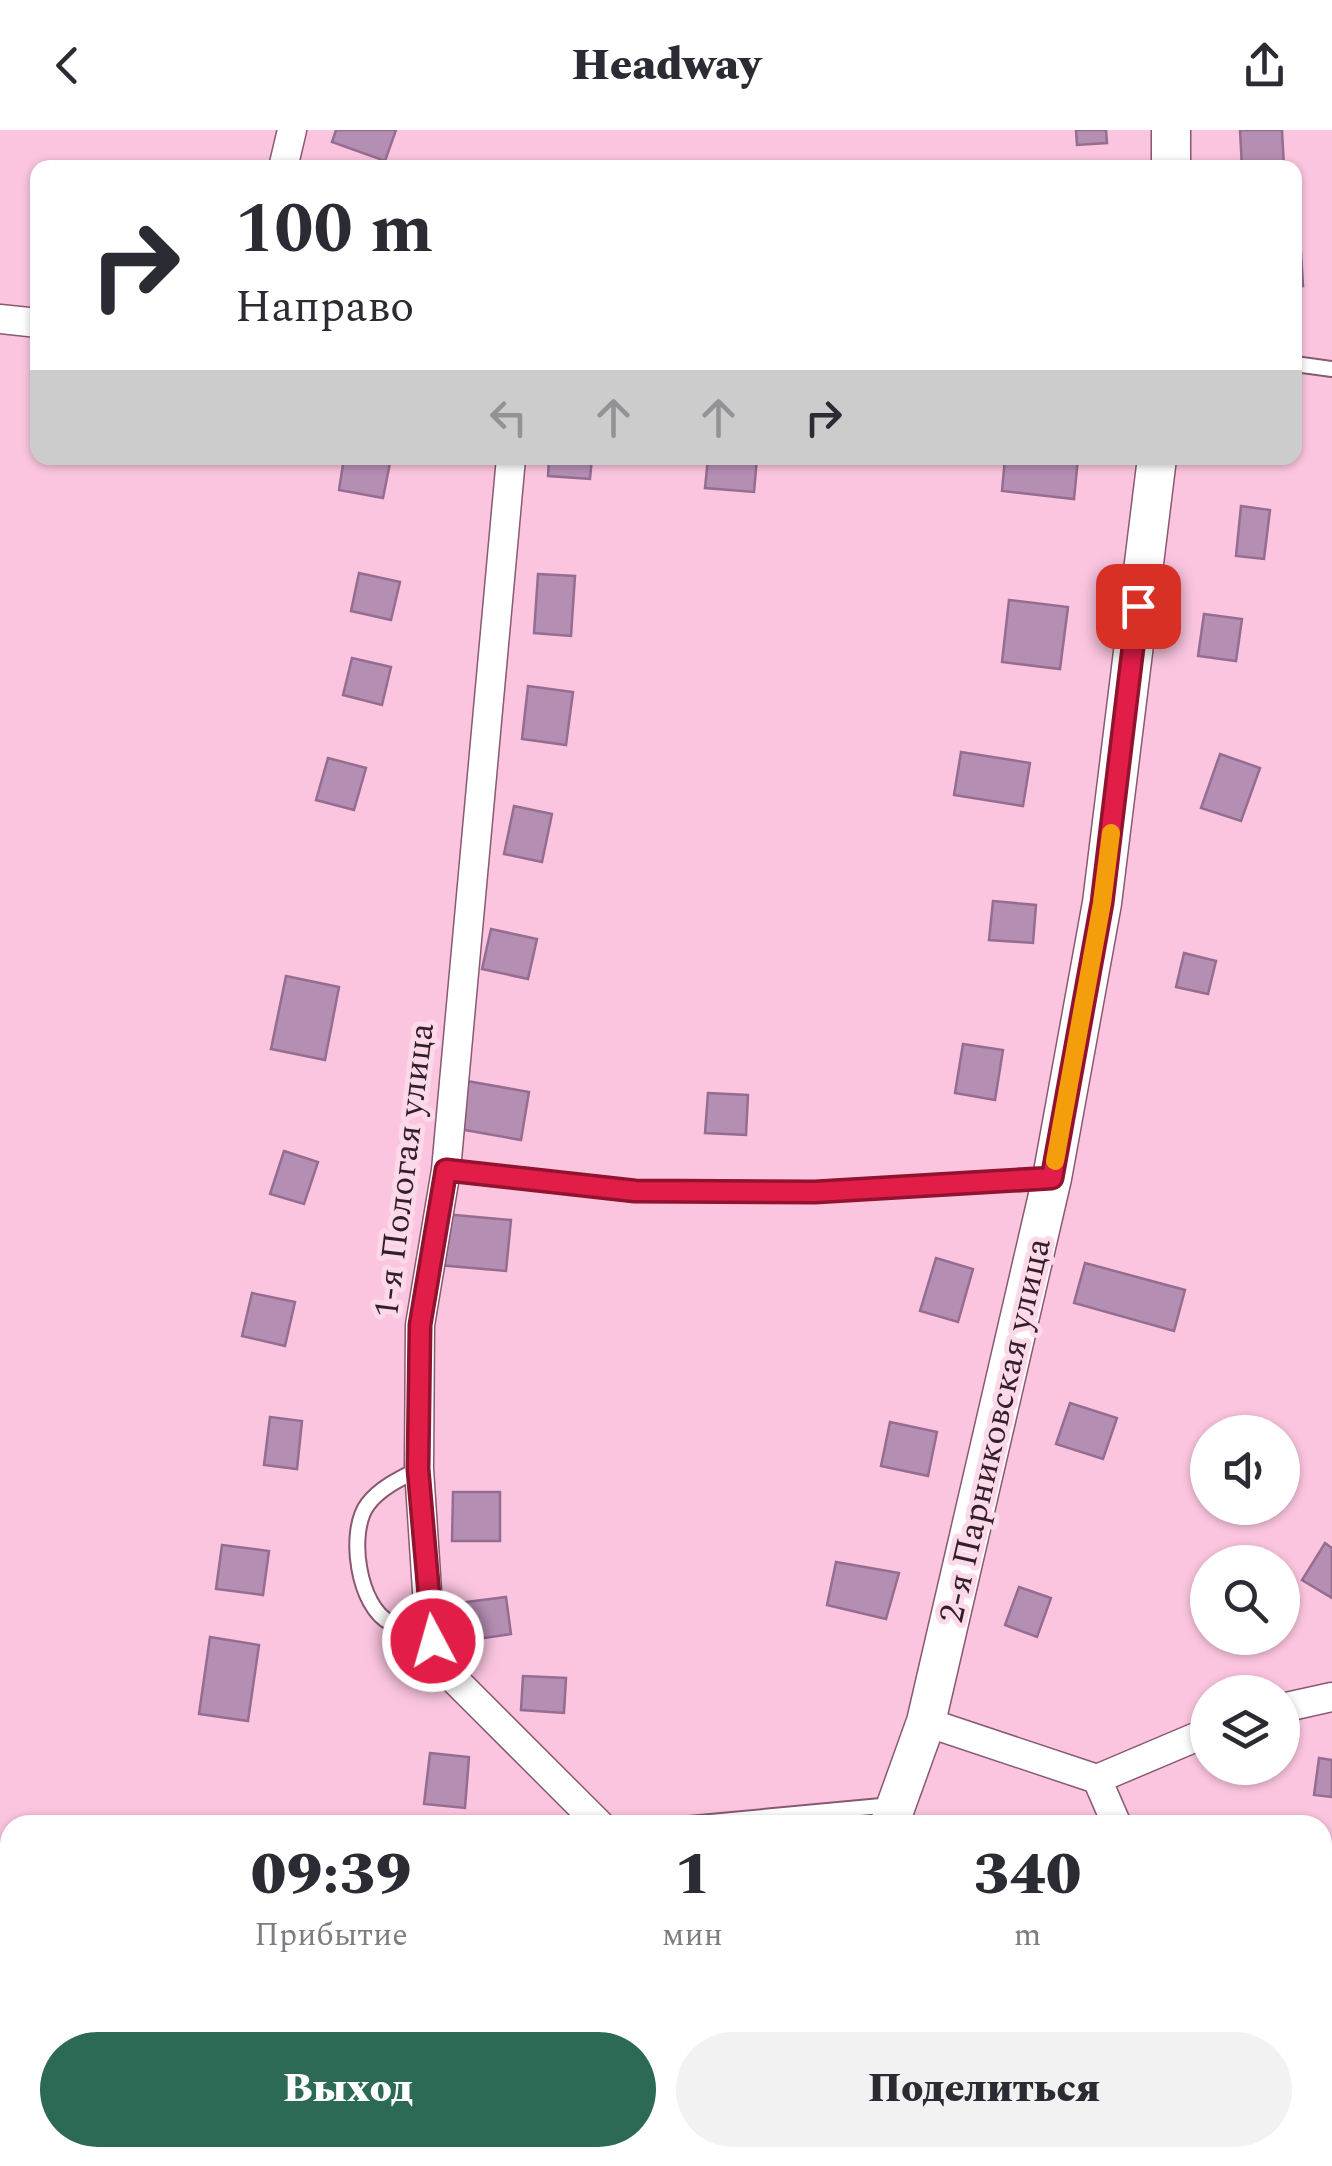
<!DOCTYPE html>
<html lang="ru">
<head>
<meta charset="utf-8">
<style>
	body { margin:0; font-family:Spectral,serif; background:#f2f2f3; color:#2b2b33; height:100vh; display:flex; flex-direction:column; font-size:38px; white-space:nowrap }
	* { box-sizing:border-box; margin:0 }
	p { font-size:32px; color:#7c7c81 }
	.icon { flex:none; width:55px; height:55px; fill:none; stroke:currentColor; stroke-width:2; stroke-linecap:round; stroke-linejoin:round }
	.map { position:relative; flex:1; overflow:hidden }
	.details { position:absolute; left:0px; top:1685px; width:1332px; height:352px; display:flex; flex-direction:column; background:#fff; border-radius:30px 30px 0 0; box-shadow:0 2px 8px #0004 }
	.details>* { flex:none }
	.top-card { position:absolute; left:30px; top:30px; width:1272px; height:305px; border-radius:20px; box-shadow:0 2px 8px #0004; background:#fff; color:#2b2b33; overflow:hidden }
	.buttons { position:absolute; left:1190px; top:1285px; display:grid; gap:20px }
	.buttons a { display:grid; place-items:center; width:110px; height:110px; border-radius:50%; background:#fff; box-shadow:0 2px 8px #0004; font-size:50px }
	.pin { position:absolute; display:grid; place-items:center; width:85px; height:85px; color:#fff; margin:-42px; border-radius:20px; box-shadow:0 5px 15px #0006 }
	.me { position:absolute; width:110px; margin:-55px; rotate:354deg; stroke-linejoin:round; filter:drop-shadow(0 0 8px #0008) }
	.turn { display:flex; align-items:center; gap:35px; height:210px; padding:0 40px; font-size:45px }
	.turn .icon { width:130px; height:130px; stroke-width:2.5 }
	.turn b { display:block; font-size:70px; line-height:85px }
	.lanes { display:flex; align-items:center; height:95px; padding:0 40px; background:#0003; justify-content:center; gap:50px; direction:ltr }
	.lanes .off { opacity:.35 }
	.eta { display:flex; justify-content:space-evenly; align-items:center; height:170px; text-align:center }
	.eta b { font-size:60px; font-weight:800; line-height:70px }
	.button { display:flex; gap:20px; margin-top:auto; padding:20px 40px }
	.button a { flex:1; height:115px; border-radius:60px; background:#2d6a55; color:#fff; font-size:40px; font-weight:800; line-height:115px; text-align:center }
	.button a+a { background:#f2f2f3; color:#2b2b33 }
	header { display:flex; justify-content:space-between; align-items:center; height:130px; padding:0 40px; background:#fff; font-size:45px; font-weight:800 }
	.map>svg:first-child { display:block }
	.building { fill:#b58eb3; stroke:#946d91; stroke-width:2.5 }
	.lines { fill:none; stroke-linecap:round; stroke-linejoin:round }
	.lane-casing { stroke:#885971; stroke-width:18 }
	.street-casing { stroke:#885971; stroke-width:31 }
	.secondary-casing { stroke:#885971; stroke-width:41 }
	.lane { stroke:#fff; stroke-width:14 }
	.street { stroke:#fff; stroke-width:28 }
	.secondary { stroke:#fff; stroke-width:38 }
	.route-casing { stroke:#92132f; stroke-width:25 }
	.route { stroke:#e11d48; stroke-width:18 }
	.slow { stroke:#f59e0b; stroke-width:18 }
	.labels { text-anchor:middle; stroke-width:10; stroke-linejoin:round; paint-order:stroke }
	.street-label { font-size:35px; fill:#331f29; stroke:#fbd9e9 }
</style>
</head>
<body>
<header><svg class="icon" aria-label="back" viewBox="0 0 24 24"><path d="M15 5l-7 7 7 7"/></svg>Headway<svg class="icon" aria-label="share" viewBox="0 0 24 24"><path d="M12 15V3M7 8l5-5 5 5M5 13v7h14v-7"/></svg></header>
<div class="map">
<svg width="1332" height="2036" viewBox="0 0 1332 2036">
	<rect width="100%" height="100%" fill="#fbc5df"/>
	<g class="building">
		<path d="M336,0h60l-11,31 -53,-19z"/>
		<path d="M1076,0h30l1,13 -30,2z"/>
		<path d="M1240,0h42l2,38h-42z"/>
		<path d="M1299,89l4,67h-8v-66z"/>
		<path d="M344,328h47l-8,40 -44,-8z"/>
		<path d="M549,328h43l-2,21 -42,-3z"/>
		<path d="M708,328h49l-3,34 -49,-4z"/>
		<path d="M1005,328h73l-4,41 -72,-8z"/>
		<path d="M1241,376l29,4 -6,49 -28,-3z"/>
		<path d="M359,443l41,9 -9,38 -40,-9z"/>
		<path d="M538,444l37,2 -4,60 -37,-3z"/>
		<path d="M1009,470l59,7 -8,62 -58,-7z"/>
		<path d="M1204,484l38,5 -6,42 -38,-5z"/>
		<path d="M352,528l39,9 -9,38 -39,-10z"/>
		<path d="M528,556l45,6 -7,53 -44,-6z"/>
		<path d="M961,622l69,11 -7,43 -69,-11z"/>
		<path d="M1220,624l40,14 -19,53 -40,-13z"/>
		<path d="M328,628l38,10 -12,42 -38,-10z"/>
		<path d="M514,676l38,8 -10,48 -38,-8z"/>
		<path d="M993,771l43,4 -3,38 -44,-3z"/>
		<path d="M491,799l46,10 -9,40 -46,-10z"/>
		<path d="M1184,823l32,8 -8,33 -32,-7z"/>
		<path d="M286,846l53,11 -14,73 -54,-11z"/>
		<path d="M963,914l40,6 -8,50 -40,-7z"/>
		<path d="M467,951l62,11 -8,48 -62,-11z"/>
		<path d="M708,963l40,2 -2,40 -41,-2z"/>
		<path d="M284,1021l34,11 -14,42 -34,-10z"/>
		<path d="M444,1084l67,6 -5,51 -67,-6z"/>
		<path d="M936,1128l37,11 -15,53 -38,-11z"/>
		<path d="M1085,1133l100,27 -11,41 -100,-28z"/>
		<path d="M252,1163l43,9 -10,44 -43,-10z"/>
		<path d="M1070,1273l47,15 -14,41 -47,-15z"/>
		<path d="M270,1287l32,4 -5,48 -33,-4z"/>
		<path d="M890,1292l47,10 -9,44 -47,-10z"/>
		<path d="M453,1362h47v49h-48z"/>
		<path d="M1325,1413l7,5v50l-30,-18z"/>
		<path d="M222,1415l47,6 -6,44 -47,-6z"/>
		<path d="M836,1432l63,11 -13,46 -59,-14z"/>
		<path d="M1019,1457l32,11 -14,39 -32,-12z"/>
		<path d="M506,1467l5,37 -48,7 -5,-38z"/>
		<path d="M210,1507l49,8 -11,76 -49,-7z"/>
		<path d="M523,1546l43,2 -2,35 -43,-3z"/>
		<path d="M430,1623l39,4 -4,51 -41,-4z"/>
		<path d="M1319,1628l13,2v37l-18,-2z"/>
		<path d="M1322,2013l10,4v19h-23l3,-8h10z"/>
	</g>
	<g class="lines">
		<defs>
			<g id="lane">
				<path d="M1295,234l37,5"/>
				<path d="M446,1040l189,21 180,1 236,-14"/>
				<path d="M419,1339c-18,9 -39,19 -51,35 -21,27 -10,104 23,119 11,5 27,1 38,-2"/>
				<path d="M678,1695l214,-20"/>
				<path d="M0,1790l10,-1"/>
			</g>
			<g id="street">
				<path d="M283,38l9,-38"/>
				<path d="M0,189l38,4"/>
				<path d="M511,328l-65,712 -26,155 -1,144 10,152 7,40 164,164"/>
				<path d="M1282,1578l50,-11"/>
				<path d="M926,1592l171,57 111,-47"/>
				<path d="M1097,1649l20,46"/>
				<path d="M1322,1959l10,3"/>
			</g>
			<g id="secondary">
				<path d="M1171,0v38"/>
				<path d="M889,1695l37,-103 126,-544 50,-275 55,-445"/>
				<path d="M673,2036l8,-8"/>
			</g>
		</defs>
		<use href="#lane" class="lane-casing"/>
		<use href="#street" class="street-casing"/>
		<use href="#secondary" class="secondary-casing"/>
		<use href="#lane" class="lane"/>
		<use href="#street" class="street"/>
		<use href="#secondary" class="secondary"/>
	</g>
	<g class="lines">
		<defs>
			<path id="route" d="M433,1511l-15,-172 2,-144 26,-155 189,21 180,1 237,-14 50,-275 36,-297"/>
		</defs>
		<use href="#route" class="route-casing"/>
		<use href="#route" class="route"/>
		<path class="slow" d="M1055,1031l47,-258 9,-70"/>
	</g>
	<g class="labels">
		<g class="street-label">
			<text transform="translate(403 1040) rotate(-83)" y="12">1-я Пологая улица</text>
			<text transform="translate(994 1300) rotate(-77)" y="12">2-я Парниковская улица</text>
		</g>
	</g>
</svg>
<div class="buttons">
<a><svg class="icon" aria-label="sound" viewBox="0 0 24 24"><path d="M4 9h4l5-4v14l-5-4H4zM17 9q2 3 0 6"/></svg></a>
<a><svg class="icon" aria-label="search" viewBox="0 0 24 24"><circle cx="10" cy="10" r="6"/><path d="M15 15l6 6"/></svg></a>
<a><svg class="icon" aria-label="layers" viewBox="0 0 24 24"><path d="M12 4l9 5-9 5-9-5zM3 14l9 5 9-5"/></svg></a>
</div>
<div class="pin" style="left:1138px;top:476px;background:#d93025"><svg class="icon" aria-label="arrive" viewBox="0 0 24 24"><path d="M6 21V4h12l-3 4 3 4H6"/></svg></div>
<svg class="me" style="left:433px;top:1511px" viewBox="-20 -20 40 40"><circle r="17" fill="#e11d48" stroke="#fff" stroke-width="3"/><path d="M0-11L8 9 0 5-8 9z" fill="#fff"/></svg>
<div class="top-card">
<div class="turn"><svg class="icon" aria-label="right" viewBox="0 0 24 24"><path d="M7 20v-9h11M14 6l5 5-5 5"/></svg><div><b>100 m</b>Направо</div></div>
<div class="lanes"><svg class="icon off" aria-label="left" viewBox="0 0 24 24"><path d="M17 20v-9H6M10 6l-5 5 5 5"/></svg><svg class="icon off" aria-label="ahead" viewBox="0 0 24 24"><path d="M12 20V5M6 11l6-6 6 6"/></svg><svg class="icon off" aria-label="ahead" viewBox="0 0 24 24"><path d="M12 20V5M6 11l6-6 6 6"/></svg><svg class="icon" aria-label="right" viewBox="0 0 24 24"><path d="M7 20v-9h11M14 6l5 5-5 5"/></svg></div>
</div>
<section class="details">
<div class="eta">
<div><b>09:39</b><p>Прибытие</p></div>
<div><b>1</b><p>мин</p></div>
<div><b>340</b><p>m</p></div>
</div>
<div class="button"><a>Выход</a><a>Поделиться</a></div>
</section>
</div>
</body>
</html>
